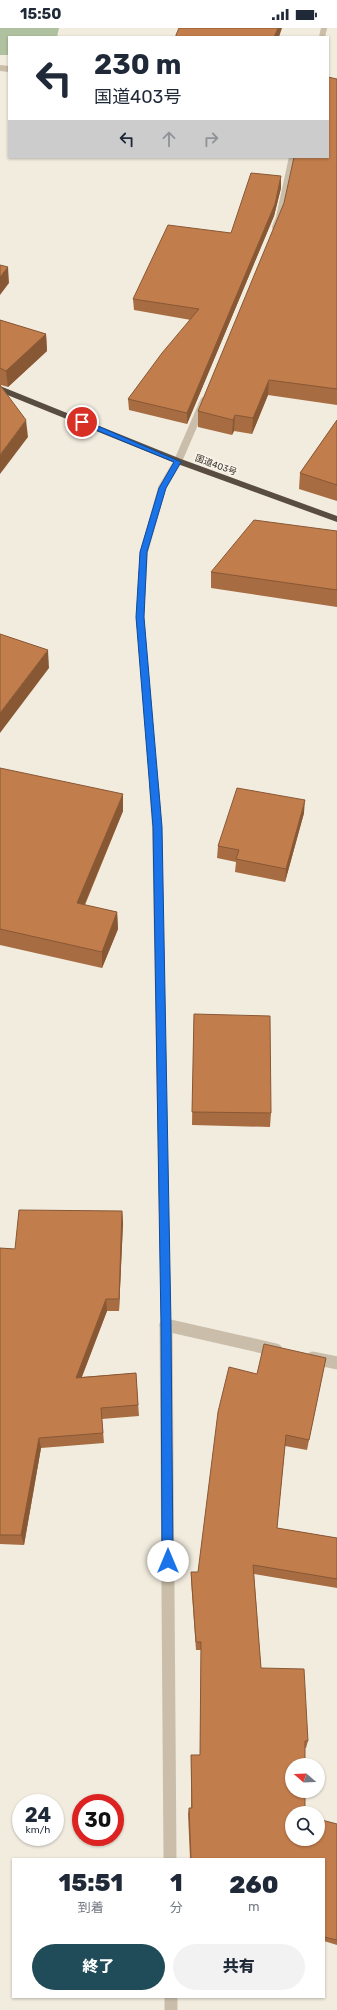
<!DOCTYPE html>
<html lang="ja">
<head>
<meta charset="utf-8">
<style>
	body { margin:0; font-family:Rubik,"Noto Sans JP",sans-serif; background:#f2f2f3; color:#1f2937; height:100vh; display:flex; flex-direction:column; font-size:15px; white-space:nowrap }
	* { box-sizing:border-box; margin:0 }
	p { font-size:13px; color:#747a83 }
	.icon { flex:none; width:22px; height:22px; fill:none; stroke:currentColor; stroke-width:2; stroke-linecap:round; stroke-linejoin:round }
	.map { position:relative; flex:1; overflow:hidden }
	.drawer { position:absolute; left:12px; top:1830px; width:313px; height:140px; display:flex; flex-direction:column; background:#fff; border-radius:0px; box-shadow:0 1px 3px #0004 }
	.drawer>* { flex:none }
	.banner { position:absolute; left:8px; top:8px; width:321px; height:122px; border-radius:0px; box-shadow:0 1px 3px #0004; background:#fff; color:#1f2937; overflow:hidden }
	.needle { width:26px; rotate:289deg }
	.tools { position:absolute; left:285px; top:1730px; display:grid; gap:8px }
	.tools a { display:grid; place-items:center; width:40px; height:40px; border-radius:50%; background:#fff; box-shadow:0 1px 3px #0004; font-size:20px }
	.speed { position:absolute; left:12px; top:1766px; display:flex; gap:8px; font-size:20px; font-weight:700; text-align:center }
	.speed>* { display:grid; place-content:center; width:52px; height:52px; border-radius:50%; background:#fff; box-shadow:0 1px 3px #0004; line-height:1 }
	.speed small { font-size:10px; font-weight:400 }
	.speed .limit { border:6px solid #d22; background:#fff; color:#111 }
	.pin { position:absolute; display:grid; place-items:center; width:34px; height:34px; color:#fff; margin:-17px; border:2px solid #fff; border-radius:50%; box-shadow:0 1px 4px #0007 }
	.me { position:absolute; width:44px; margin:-22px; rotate:0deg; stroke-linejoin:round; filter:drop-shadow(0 0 3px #0008) }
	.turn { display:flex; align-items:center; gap:14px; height:84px; padding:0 20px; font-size:18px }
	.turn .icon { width:52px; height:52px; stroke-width:2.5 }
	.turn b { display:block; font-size:28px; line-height:34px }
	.lanes { display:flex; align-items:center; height:38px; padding:0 20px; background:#0003; justify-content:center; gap:20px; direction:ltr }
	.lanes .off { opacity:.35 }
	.eta { display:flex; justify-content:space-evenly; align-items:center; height:68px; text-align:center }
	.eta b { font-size:24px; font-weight:800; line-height:28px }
	.action { display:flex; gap:8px; margin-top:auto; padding:8px 20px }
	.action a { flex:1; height:46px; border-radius:24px; background:#204b58; color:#fff; font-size:16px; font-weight:800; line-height:46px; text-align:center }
	.action a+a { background:#f2f2f3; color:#1f2937 }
	.status { display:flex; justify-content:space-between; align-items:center; height:28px; padding:0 20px; background:#fff; direction:ltr }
	.status svg { height:11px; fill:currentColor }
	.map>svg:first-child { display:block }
	.green { fill:#b0c19f }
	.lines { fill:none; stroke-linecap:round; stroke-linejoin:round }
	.minor-far3 { stroke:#cabeaa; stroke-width:6 }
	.minor-far2 { stroke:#cabeaa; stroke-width:8 }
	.minor-far1 { stroke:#cabeaa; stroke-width:10 }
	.minor { stroke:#cabeaa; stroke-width:13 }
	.highway { fill:#594c41; fill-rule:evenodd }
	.wall { fill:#a76c41 }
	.shaded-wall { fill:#885835 }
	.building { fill:#c27d4c; stroke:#885835 }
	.route { fill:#1a73e8; stroke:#114b97 }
	.labels { text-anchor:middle; stroke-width:3; stroke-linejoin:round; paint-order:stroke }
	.far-street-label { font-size:9px; fill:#38312a; stroke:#faf5eb }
</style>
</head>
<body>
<div class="status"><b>15:50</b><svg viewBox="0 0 49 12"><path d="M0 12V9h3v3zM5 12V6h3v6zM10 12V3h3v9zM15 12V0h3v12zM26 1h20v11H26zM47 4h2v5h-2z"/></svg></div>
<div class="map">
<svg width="337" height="1982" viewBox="0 0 337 1982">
	<rect width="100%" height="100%" fill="#f2ecdf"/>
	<path class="green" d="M0,0h59l-2,9h-48v18h-9z"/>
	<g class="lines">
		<g class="minor-far3">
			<path d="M322,9l2,-9"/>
			<path d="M0,40l9,1"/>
			<path d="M275,199l4,-10 13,-60"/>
		</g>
		<path class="minor-far2" d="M154,759l-14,-170 4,-65 18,-64 16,-27 26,-60"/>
		<g class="minor-far1">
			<path d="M154,758l3,41 9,499"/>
			<path d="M166,1297l4,1"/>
		</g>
		<g class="minor">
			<path d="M166,1297l110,25"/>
			<path d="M166,1297l4,534"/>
			<path d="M313,1330l24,5"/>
			<path d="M171,1969v13"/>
		</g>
		<path class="highway" d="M0,358l181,73 156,57v6l-162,-59 -175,-71z"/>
	</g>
	<g class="wall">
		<path d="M337,51v326l-69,-10 -16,39 -18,-3 -2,4 -34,-8v-16z"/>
		<path d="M281,148v12l-7,28 -87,208 -58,-14 -1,-11 63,-79 -57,-10 -1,-11 98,-66z"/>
		<path d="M0,292l46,14 1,17 -39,36 -7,-2h-1z"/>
		<path d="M337,392v81l-38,-12 1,-16z"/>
		<path d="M337,503v76l-126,-19v-16z"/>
		<path d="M0,740l123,43 -38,94 32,7 1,17 -16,39 -102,-23z"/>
		<path d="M304,785l-19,69 -50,-10 1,-10 -19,-4 1,-12z"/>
		<path d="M194,986l77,99 -1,14 -78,-2z"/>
		<path d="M122,1183l1,12 -4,88h-12l-25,66 54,-4 3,43 -37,3 2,24 -63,5 -17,97 -24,-1v-296l15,1z"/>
		<path d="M326,1330l-19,92 -22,-4 -8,82 60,10v50l-83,-14 7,94 47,73 -2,7h-1l-13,65 45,11v121l-13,-4v-82h-134l-2,-45 1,-6h2v-53h9l1,-105h-5l-5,-70v-8h7l59,-198z"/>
	</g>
	<g class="shaded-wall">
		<path d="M278,0h4l-3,9h-5z"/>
		<path d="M281,148v12l-7,28 -87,208v-11z"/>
		<path d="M8,239l1,16 -9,12v-18z"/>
		<path d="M46,306l1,17 -39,36 -2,-16z"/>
		<path d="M269,352l-1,15 -16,39 1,-16z"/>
		<path d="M235,387l-1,16 -2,4 1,-15z"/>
		<path d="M26,392l2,17 -28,37v-19z"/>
		<path d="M48,622l1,18 -49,65v-20z"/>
		<path d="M123,766v17l-45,109 -1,-17z"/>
		<path d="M305,772l-1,13 -19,69 1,-13z"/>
		<path d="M117,884l1,17 -16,39v-16z"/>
		<path d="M122,1183l1,12 -4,88v-12z"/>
		<path d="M106,1271l1,12 -30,78 -1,-11z"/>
		<path d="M39,1410l2,10 -17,97 -3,-10z"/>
	</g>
	<g class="building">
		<path d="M179,0h99l-4,9h-98v-2z"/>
		<path d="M328,49l9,2v310l-68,-9 -16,38 -18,-3 -2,5 -35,-9 86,-208 10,-46h34z"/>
		<path d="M251,145l30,3 -6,28 -88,209 -59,-14 34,-46 37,-44 -66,-10 35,-74 63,8z"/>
		<path d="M0,237l8,2 -8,10z"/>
		<path d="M0,292l46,14 -40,37 -6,-3z"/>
		<path d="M0,357l26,35 -26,35z"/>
		<path d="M337,392v65l-37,-12z"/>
		<path d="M254,492l83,11v59l-126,-18z"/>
		<path d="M0,606l48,16 -48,63z"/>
		<path d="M0,740l123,26 -46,109 40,9 -15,40 -102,-23z"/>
		<path d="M237,760l68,12 -19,69 -50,-10 3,-9 -21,-4z"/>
		<path d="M194,986l76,2 1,97 -79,-1z"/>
		<path d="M19,1182l103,1 -3,88h-13l-30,79 60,-5 2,32 -37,3 2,25 -64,5 -18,97h-21v-287l15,1z"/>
		<path d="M264,1316l62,14 -17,82 -23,-5 -9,93 60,10v41l-84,-14 8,103 43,1 4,72h-3v24h-13v26h13v22h-13v26h26v-20l19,5v116l-13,-3v-78h-133l-2,-51h3l-1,-53h9l1,-113h-5l-5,-70h7l20,-160 11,-45 28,7z"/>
	</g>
	<path class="route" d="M79,392h5l97,42 -15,26 -19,64 -3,65 18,210 9,498 2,236 -1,4 -4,1 -4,-1 -2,-4 -1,-236 -8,-498 -17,-210 4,-65 19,-64 15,-26 -95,-39z"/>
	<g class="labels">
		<g class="far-street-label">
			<text transform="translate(216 437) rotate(20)" y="3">国道403号</text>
		</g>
	</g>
</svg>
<div class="tools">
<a><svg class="needle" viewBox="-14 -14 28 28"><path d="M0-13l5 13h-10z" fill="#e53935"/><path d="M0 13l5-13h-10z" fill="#747a83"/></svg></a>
<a><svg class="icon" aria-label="search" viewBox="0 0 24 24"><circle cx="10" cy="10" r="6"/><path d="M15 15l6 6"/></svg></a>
</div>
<div class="speed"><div>24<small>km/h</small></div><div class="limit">30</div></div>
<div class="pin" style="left:82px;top:394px;background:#d93025"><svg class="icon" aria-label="arrive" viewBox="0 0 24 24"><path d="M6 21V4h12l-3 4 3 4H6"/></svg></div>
<svg class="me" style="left:168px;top:1533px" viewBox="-20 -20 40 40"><circle r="19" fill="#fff"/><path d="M0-13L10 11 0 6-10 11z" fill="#1a73e8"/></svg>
<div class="banner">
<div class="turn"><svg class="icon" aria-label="left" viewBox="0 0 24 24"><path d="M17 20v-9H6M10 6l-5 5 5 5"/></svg><div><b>230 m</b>国道403号</div></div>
<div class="lanes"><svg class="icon" aria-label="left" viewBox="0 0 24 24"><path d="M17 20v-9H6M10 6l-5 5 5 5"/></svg><svg class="icon off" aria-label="ahead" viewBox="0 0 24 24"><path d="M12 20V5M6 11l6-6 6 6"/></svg><svg class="icon off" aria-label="right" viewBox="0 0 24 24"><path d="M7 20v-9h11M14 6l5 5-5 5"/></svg></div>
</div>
<section class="drawer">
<div class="eta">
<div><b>15:51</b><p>到着</p></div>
<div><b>1</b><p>分</p></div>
<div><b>260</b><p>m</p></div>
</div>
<div class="action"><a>終了</a><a>共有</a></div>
</section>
</div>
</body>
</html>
